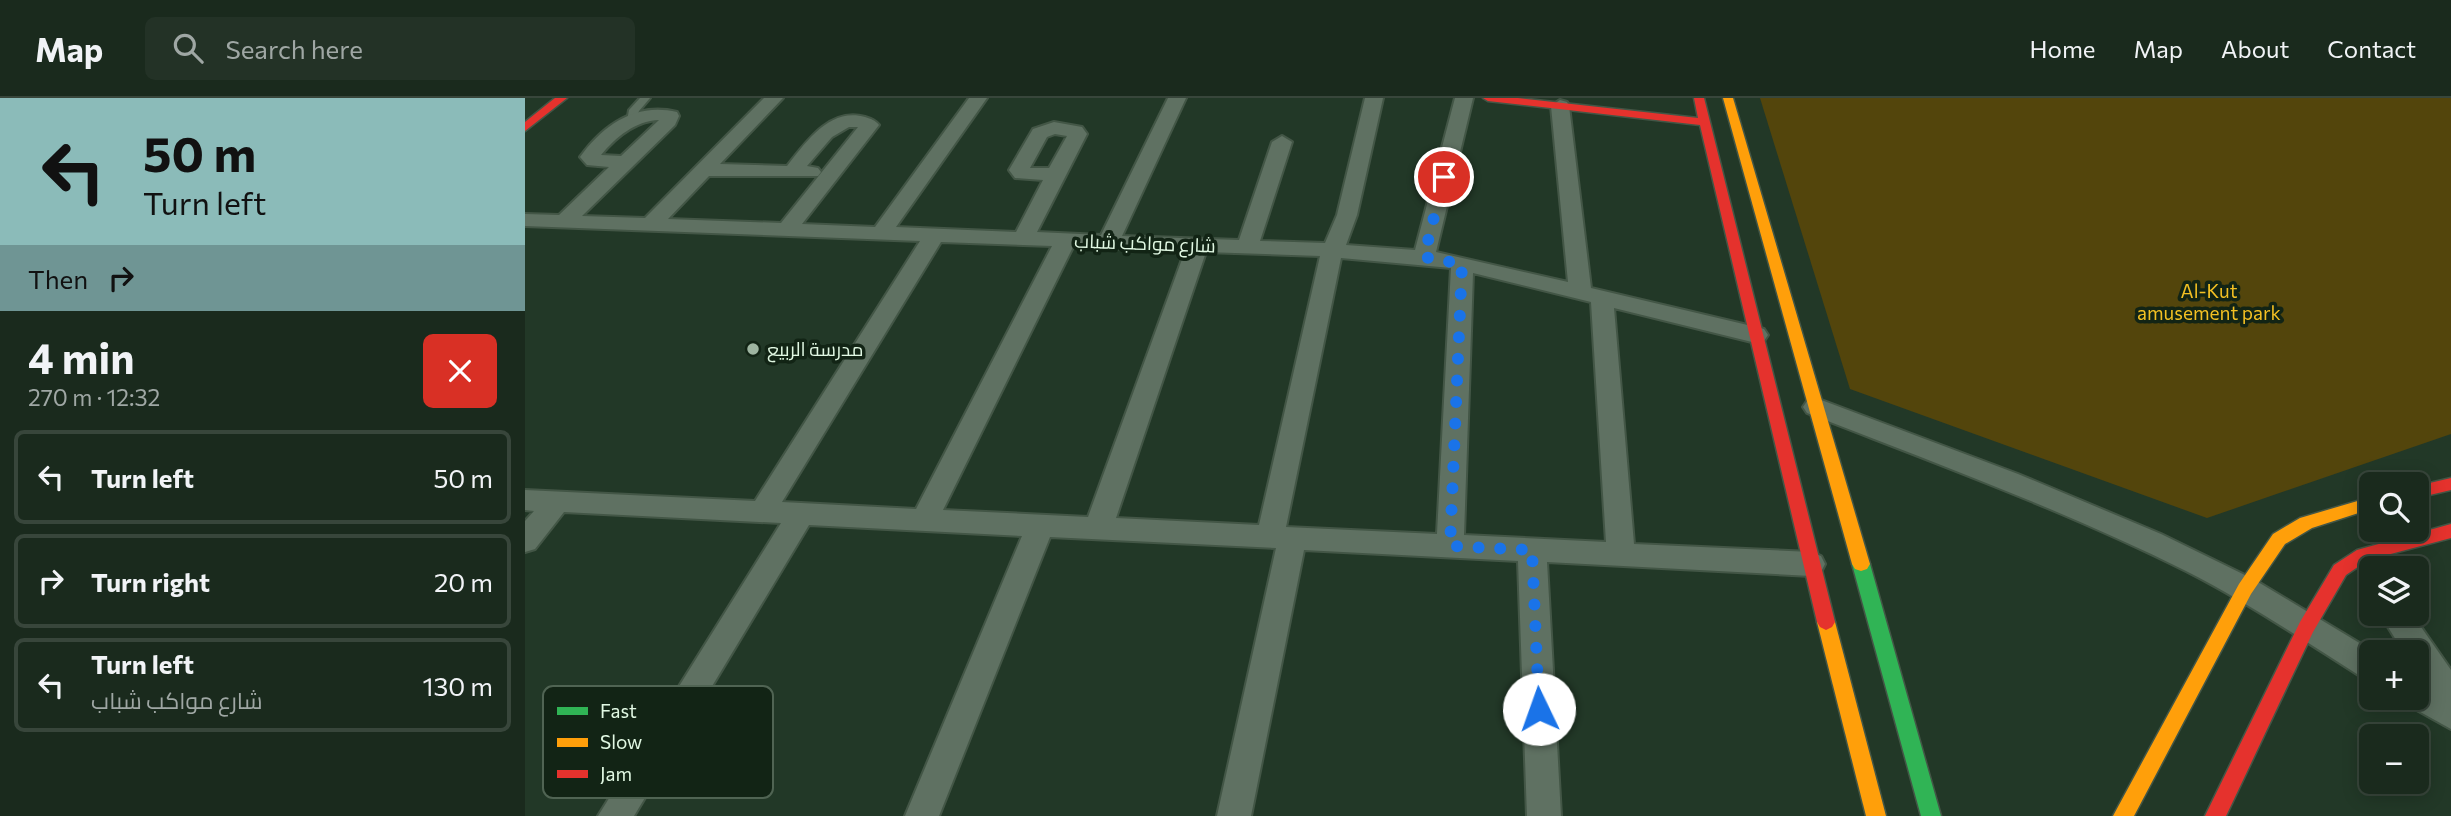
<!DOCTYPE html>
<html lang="en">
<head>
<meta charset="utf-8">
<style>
	body { margin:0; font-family:Commissioner,Cairo,sans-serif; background:#233226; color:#f1f3f6; height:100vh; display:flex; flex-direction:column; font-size:26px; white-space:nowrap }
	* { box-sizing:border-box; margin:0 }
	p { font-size:23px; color:#9fa7a4 }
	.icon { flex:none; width:38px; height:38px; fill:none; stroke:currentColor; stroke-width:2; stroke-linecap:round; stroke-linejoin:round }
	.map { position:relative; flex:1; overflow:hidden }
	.side { display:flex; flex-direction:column; background:#1a2a1d; width:525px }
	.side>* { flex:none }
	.banner { background:#8bbbb9; color:#111; overflow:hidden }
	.buttons { position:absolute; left:1834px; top:374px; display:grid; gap:14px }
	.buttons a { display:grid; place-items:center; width:70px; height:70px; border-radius:10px; background:#1a2a1d; box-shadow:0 4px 18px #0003,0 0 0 2px #38463b; font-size:35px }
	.pin { position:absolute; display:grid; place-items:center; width:60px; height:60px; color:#fff; margin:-30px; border:4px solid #fff; border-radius:50%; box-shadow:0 2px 7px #0007 }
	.me { position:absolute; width:77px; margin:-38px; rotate:357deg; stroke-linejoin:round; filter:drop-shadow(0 0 5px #0008) }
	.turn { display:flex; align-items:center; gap:24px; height:147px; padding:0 28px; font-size:32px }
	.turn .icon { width:91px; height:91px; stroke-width:2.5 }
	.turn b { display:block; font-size:49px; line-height:60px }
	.then { display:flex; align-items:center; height:66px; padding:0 28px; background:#0003; gap:14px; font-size:26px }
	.round { display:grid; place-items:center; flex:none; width:74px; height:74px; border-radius:10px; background:#233226 }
	.head { display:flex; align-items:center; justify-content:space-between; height:119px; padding:0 28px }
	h1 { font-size:42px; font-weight:700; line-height:52px }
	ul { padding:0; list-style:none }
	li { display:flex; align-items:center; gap:21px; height:94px; margin:0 14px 10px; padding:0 14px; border:4px solid #38463b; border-radius:10px }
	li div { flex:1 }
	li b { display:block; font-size:26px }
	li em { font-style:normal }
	header { display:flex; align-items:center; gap:42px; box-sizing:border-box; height:98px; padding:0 35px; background:#1a2a1d; border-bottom:2px solid #38463b }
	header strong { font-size:33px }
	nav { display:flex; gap:38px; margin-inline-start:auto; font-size:24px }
	.search { width:490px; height:63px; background:#233226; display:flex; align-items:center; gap:18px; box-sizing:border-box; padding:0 24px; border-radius:10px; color:#9fa7a4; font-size:26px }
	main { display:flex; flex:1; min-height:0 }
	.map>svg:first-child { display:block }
	.green { fill:#53450c }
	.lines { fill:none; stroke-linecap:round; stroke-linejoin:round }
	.lane-casing { stroke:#435646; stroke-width:4 }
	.street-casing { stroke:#435646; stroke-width:4 }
	.fast-casing { stroke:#435646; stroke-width:3 }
	.slow-casing { stroke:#435646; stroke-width:3 }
	.jam-casing { stroke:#435646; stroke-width:3 }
	.lane { fill:#5f7162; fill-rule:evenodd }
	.street { fill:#5f7162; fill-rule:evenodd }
	.fast { fill:#30b455; fill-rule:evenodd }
	.slow { fill:#ff9f0a; fill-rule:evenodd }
	.jam { fill:#e5322d; fill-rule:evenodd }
	.route { stroke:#1a73e8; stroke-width:12; stroke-dasharray:0 21.6 }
	.poi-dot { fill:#9eb5a1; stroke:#122415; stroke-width:2.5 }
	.labels { text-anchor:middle; stroke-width:7; stroke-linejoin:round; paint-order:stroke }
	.street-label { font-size:19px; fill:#e1f8e3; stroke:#122415 }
	.park-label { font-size:19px; fill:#f3c023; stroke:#122415 }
	.poi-label { font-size:19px; fill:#e1f8e3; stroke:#122415; text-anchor:start }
	.key { fill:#122415; stroke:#506453; stroke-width:2 }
	.key-label { font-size:19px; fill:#e1f8e3 }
</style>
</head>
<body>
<header>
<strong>Map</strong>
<div class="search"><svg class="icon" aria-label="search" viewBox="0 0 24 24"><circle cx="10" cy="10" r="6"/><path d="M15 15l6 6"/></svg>Search here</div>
<nav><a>Home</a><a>Map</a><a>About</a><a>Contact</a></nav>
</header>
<main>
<section class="side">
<div class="banner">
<div class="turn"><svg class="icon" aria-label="left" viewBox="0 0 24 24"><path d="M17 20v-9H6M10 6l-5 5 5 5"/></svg><div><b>50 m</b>Turn left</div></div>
<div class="then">Then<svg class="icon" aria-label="right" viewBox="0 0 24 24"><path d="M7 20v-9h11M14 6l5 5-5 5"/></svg></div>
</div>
<div class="head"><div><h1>4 min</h1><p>270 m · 12:32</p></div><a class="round" style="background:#d93025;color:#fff"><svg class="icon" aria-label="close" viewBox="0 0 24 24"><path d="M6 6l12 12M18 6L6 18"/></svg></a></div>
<ul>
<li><svg class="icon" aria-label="left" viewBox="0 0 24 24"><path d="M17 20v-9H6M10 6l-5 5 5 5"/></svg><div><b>Turn left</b></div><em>50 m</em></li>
<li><svg class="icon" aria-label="right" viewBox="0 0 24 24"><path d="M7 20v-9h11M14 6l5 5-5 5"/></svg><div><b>Turn right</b></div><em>20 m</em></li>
<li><svg class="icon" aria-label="left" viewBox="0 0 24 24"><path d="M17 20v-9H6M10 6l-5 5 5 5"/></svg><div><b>Turn left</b><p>شارع مواكب شباب</p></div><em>130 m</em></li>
</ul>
</section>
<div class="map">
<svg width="1926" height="718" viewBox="0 0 1926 718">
	<rect width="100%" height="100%" fill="#223827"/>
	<path class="green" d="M1235,0h691v336l-244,84 -357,-129z"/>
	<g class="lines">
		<defs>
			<path id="lane" d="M115,0h10l-11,13 -4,10h-8l2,-11z"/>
			<g id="street">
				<path d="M239,0h19l-63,66 67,2c19,-24 43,-59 78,-49 6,2 10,3 14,8l-77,99 73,3 94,-129h18l-91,129 120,5 27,-52 -28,-2 -6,-8 24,-41 21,-7 28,5 5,7 -50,98 64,3 67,-137h18l-64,138 117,4 33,-98 10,-6 10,6 -32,99 65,2 12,-28 28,-117h18l-26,117 -11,30 69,5 40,-152h18l-37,154 132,30 -17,-176 9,-6 7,2 2,4 22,182 165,39 8,2 4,6 -4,6 -8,2 -142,-35 20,236 177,8 10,4 4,8 -4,8 -10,4 -264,-14 14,254h-34l-9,-255 -214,-11 -53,266h-34l59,-268 -226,-11 -111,279h-34l117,-280 -213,-11 -175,291h-36l183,-293 -217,-11 -29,37 -10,3v-31l9,-10 -9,-1v-20l230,11 165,-260 -395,-15v-12l34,1 50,-48 -22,-2 -7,-8c23,-32 56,-55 97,-45l2,4 -4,9 -93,91 63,2zM134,22l-38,36 -20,-1c15,-18 34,-34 58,-35zM324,29h9l-77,96 -113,-4 41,-43h109l3,-4 -3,-4 -11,-2 25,-29zM530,36l12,2 -18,32h-19l17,-31zM416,144l111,4 -136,263 -134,-7zM548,149l112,4 -97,266 -145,-7zM681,154l114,4 -61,269 -143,-7zM816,160l110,10 -14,266 -151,-7zM948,175l118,29 15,240 -142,-7z"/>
				<path d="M1291,300l202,76 143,60 92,45 123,74h-5v26l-11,-3c-57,-36 -113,-74 -174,-105 -122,-61 -251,-108 -379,-158l-4,-6 4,-6z"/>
				<path d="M1855,516h32l39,56v59l-45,-25 -3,-6h14v-18l7,3 -7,-12v-18h-13z"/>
			</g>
			<path id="fast" d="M1336,459l6,2 3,5 71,252h-20l-69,-252 3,-5z"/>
			<g id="slow">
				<path d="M1198,0h10l137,466 -3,5 -6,2 -6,-2 -3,-5z"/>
				<path d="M1846,399v12l-59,19 -27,16 -34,50 -117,222h-21l126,-232 34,-50 27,-16z"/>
				<path d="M1301,516l6,3 3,5 51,194h-20l-49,-194 3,-5z"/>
			</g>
			<g id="jam">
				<path d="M30,0h12l-42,33v-9z"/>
				<path d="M958,0h35l180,20 -4,-20h10l131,524 -3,5 -6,3 -6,-3 -3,-5 -117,-497 -212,-24z"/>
				<path d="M1926,380v12l-34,8v-12z"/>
				<path d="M1926,426v14l-83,22 -22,15 -33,57 -87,184h-21l95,-194 34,-57 23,-15z"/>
			</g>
		</defs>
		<use href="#lane" class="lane-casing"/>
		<use href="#street" class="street-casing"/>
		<use href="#fast" class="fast-casing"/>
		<use href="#slow" class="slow-casing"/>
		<use href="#jam" class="jam-casing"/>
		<use href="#lane" class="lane"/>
		<use href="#street" class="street"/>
		<use href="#fast" class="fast"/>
		<use href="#slow" class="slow"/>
		<use href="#jam" class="jam"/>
	</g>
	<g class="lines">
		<path class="route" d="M919,79l-20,80 38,7 -12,282 82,4 7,159"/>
	</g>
	<circle class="poi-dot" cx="228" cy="251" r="7"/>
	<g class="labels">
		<g class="street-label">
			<text transform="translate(620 145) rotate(2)" y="7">شارع مواكب شباب</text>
		</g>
		<g class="park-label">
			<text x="1684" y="200">Al-Kut<tspan x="1684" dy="22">amusement park</tspan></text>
		</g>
		<g class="poi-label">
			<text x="242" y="258">مدرسة الربيع</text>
		</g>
	</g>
	<rect x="18" y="588" width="230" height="112" rx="10" class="key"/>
	<rect x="32" y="609" width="31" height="8" fill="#30b455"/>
	<rect x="32" y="640" width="31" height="9" fill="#ff9f0a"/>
	<rect x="32" y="672" width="31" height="8" fill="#e5322d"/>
	<g class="key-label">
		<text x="75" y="620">Fast</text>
		<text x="75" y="651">Slow</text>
		<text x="75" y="683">Jam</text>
	</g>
</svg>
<div class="buttons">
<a><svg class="icon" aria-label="search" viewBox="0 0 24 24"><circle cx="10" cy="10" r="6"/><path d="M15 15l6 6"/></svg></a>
<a><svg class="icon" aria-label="layers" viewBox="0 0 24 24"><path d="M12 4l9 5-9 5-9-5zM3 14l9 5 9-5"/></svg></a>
<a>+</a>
<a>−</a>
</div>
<div class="pin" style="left:919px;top:79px;background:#d93025"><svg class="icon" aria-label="arrive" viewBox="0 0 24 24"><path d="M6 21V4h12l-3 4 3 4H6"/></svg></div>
<svg class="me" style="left:1014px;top:611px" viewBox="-20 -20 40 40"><circle r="19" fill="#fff"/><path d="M0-13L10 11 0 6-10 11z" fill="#1a73e8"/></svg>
</div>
</main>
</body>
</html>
